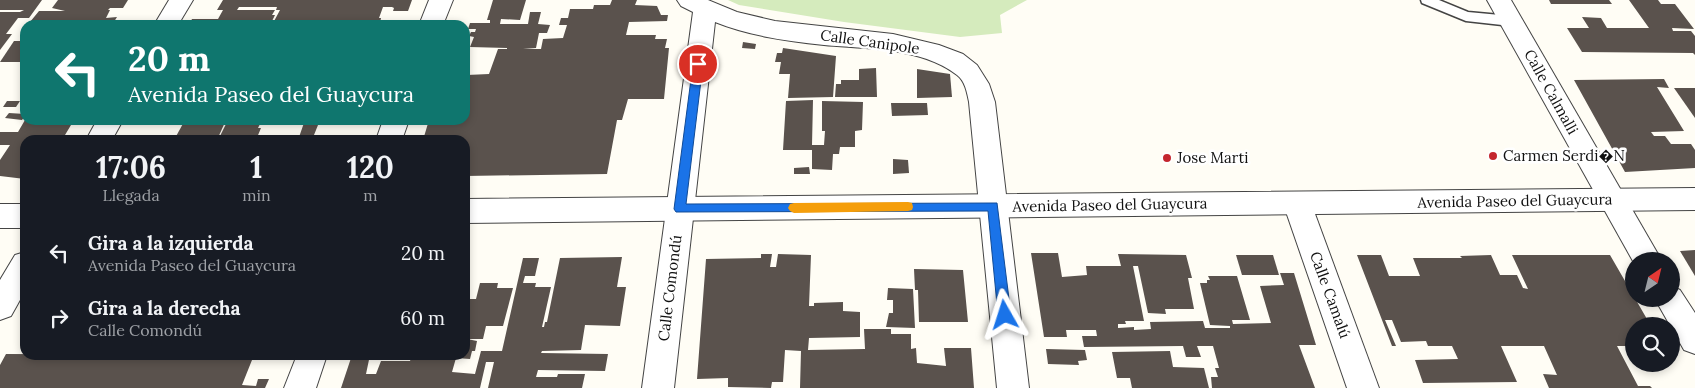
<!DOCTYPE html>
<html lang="es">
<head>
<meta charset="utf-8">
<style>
	body { margin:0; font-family:Lora,serif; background:#20242c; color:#f1f3f6; height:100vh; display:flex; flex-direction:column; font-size:19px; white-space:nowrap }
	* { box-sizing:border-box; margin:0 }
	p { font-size:16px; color:#9ea1a6 }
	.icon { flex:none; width:28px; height:28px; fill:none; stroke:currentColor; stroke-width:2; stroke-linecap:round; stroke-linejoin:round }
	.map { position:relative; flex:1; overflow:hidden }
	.drawer { position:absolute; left:20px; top:135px; width:450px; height:225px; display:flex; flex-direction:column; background:#171b24; border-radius:15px; box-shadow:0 2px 8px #0003 }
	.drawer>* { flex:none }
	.guide { position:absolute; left:20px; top:20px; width:450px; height:105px; border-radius:15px; box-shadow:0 2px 8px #0003; background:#0f766e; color:#fff; overflow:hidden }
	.needle { width:32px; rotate:35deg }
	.fabs { position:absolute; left:1625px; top:252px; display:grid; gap:10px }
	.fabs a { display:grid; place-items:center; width:55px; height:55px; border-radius:50%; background:#171b24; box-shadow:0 2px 8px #0003; font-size:25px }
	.pin { position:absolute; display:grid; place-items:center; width:42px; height:42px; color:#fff; margin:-21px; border:2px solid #fff; border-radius:50%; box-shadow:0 1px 5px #0007 }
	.me { position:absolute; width:55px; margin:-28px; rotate:354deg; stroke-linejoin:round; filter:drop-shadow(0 0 4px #0008) }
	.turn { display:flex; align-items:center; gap:18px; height:105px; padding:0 25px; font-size:22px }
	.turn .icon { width:65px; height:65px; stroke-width:2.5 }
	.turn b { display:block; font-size:35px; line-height:42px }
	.eta { display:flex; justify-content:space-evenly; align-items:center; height:85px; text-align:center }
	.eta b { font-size:30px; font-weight:800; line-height:35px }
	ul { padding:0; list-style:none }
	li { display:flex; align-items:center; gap:15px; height:65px; padding:0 25px }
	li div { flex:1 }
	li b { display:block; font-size:19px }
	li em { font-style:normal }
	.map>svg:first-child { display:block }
	.green { fill:#d5ebbd }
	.building { fill:#5a524d }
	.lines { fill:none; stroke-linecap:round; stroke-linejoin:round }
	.service-casing { stroke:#444; stroke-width:3 }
	.minor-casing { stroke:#444; stroke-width:2 }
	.tertiary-casing { stroke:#444; stroke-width:2 }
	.service { fill:#fff; fill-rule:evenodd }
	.minor { fill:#fff; fill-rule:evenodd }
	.tertiary { fill:#fff; fill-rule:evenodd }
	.route { fill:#1a73e8; stroke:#114b97 }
	.slow { fill:#f59e0b }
	.poi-dot { fill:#c4262e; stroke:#fff; stroke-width:2 }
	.labels { text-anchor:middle; stroke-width:5; stroke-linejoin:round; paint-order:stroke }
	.street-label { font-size:15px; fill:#111; stroke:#fff }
	.poi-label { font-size:15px; fill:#111; stroke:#fff; text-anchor:start }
</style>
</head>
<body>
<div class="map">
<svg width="1695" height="388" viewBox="0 0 1695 388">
	<rect width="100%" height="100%" fill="#fffdf5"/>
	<path class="green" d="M728,0h299l-27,15 2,18 -42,4 -116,-15 -105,-17z"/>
	<g class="building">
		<path d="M0,0h42l-13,18h-11l-12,16h6l-12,16v-38h20l4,-2h-24z"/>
		<path d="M58,0h70l-5,8h-13l-2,2h2l-4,8 11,-1 -5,8h-53l2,-3h-31l9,-11h26l-13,-3z"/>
		<path d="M223,0h189l-4,11h-15l1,-3 -2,-1h-9l-4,11h2l-1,5 -4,2h-104l8,-15h-4l1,-3h-38l-2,3h38l-3,5h3l-5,10h-81l3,-6h26l5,-9h-6z"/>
		<path d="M493,0h33l-6,20 -19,-1 -1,5h28l2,-12h11l-3,12 12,1 -3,8h-8l-3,15 -13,1h18l2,-10 20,-1 4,-13h-8l2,-7h7l2,-9h23l1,-4h16l2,-5h25l-2,5 22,1 4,9h7l-1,6 -38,1 -3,13h30l-1,4h12l-2,9h4l-5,51h-36l-6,21h-5l-10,54 -142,2v-36h-42l6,-20h36v-40l2,-5 22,-1 9,-25h9v-1l-37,-1 4,-10 -5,-1 2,-4h4l1,-3h-8l2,-6h20v-3h-3z"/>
		<path d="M1549,0h60l3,4h-61z"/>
		<path d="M1629,0h29l3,4h14l19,25 -22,-1 1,3h18l4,5v19l-2,-2 -111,-1 -15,-24h22l-7,-11 19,1 6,10h42z"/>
		<path d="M14,41h11v14l-5,7h-20z"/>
		<path d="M743,42l13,2 -1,5 -13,-1z"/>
		<path d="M783,48l53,8 -3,41 -45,1 2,-24h-11l2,-12h-6l2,-9h5z"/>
		<path d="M876,68l1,29h-42l1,-13h5v-4h18v-11z"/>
		<path d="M917,69l33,5 2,23 -35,1z"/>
		<path d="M1664,79l5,9 -12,-1 27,44 -33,1 3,4h11l6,8h20l4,6v18l-70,4 -51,-92z"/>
		<path d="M1674,88h21v30z"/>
		<path d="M813,100l-1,45h12l1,-14h-3v-30l41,1 -1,28 -7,1v16h-15l-1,7h-6l-1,16 -20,-1v-19h-29l3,-49z"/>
		<path d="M7,101h13l-4,6h-13z"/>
		<path d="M891,103h36l1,12 -36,1z"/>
		<path d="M9,113l16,1v2l-3,4 -17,-2z"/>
		<path d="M25,120h49l-12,20h-37v39l-25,-3v-16l10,-15h-10v-13h18z"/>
		<path d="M185,120h41l-9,20h-43z"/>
		<path d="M228,120h34l-4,8h3l-5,12h-38z"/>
		<path d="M305,120h15l-8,20h-14z"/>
		<path d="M326,120h41l-1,3h-42z"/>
		<path d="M893,159l15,1 1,13 -16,1z"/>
		<path d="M809,167l1,7h-16v-6z"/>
		<path d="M1695,250v26l-15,-25z"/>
		<path d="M1031,253h27l4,24 25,-2 -1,-9h35l-3,-12 68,1 6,23h-4l6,31h-29l1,5 -18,-1 -10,-47h-5l11,55h-19l1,3h-8v4l16,-1v3l17,-1 -1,-7 53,-1 2,7h25v-2l-20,-1 -10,-42h7v-3h3l-2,-4h29l13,44h-18l1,4 38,-1 -11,-37 24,-1 -4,-12h14l22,72h-17l16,43h-103l-1,-11h7l-3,-9h4l-6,-22h-16l4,11h-15l-3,-11 -99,1 -2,-11h15l-1,-6h-30l1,7h-23z"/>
		<path d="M761,254h11l-2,13h6l2,-13 33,1 -2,51h5v-3l29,-1v9l17,1v25l-51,1 -1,12 57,-1 -1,-20h27v5h20v15l5,-1 1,15 29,3 -2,-18h27l3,40h-174l1,-37 -16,-1 -2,32h-11l-1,6 -43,-1v-9l-31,1 9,-120 55,-1z"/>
		<path d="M1236,255h37l6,20h-37z"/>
		<path d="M1357,255h24l8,21h31l-7,-18h49l-2,-2 31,-1 9,20h17l6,13 5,1 -16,-34h98l41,71h-17v20h-17l21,40h12l2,2h-103l-6,-14 14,1 -13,-29h-43l16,36 -94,1 -8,-23 43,-1 -6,-13h-24l-2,-5 -25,1 -9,-22h-7l11,26h-4z"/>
		<path d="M622,257l-5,30h9l-6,39 -35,-1 -4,25 -39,1 -1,2 67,1 -3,17 -67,-1 -2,7h21l1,-3h27l-3,14h-94l6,-26h-8l-6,26h-139l11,-33h18l-4,19h10l5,-13h29l2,-6h53v-24h3l1,-3 -4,1v-30h11l4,-16h18l-1,5h16l-10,38h-17l-3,13h-16l10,2 -2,10h-3l-2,8 -14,-1 -4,14 23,2 6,-23h21l21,-93h16l-4,18h-10l-2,7h13l-1,4h16l-9,40h2l1,-5h2l13,-64z"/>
		<path d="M914,269l49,1 5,52h-49l-1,-32h-3z"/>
		<path d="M888,288l25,1 2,39 -29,-1 3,-14h4v-13h-6z"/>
		<path d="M1046,349l39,1 2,10 -9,1 1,4 -31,-1z"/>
		<path d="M1170,351l3,16 31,1 5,20h-77l-2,-10h-13l-5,-26z"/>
		<path d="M6,354l248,1 -12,30 14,1 2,-7h11l-4,9h-265v-23z"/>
	</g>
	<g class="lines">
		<defs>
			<path id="service" d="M1421,0h18l29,12 43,4 5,2 2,3 -2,3 -5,2 -45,-5 -44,-18z"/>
			<g id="minor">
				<path d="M169,0h24l-15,25h-24z"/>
				<path d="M429,0h24l-10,25h-24z"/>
				<path d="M677,0h31l29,12 38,9 118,13 46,11 24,9 14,11 12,19 6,18 34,286h-32l-28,-286c-2,-10 -4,-21 -12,-27 -36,-28 -91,-26 -133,-30 -37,-4 -74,-9 -109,-23l-41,366h-32l51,-376 -12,-6z"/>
				<path d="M1487,0h24l151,261 -28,2z"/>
				<path d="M97,120h26l-11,20h-26z"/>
				<path d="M383,120h26l-7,20h-26z"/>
				<path d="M1297,192l10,3 4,8 68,185h-32l-64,-185 4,-8z"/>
				<path d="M25,252v39l-14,25 -11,4v-40l15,-25z"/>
				<path d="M1671,286l9,4 15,23v41l-11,-4 -29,-51h16z"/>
				<path d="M297,355h30l-11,33h-32z"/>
			</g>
			<g id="tertiary">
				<path d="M1695,188v22l-1230,13v-24z"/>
				<rect x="0" y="204" width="25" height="24"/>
			</g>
		</defs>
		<use href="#service" class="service-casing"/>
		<use href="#minor" class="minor-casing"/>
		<use href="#tertiary" class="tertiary-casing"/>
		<use href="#service" class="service"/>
		<use href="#minor" class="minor"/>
		<use href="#tertiary" class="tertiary"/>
	</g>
	<path class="route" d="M698,60l5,4 -17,140 311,-1 14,112 -2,4 -4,2 -5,-2 -2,-4 -10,-104 -312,1 -2,-3 19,-145z"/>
	<path class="slow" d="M908,202l4,1 1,4 -1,3 -4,1 -114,2 -4,-2 -2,-3 2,-4 4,-1z"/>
	<g class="poi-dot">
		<circle cx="1493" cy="156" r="5"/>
		<circle cx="1167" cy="158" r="5"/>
	</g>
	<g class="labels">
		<g class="street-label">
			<text transform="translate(870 42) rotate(8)" y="5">Calle Canipole</text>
			<text transform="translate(1551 92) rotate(61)" y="5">Calle Calmalli</text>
			<text transform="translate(1515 201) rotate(-1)" y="5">Avenida Paseo del Guaycura</text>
			<text transform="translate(1110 205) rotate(-1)" y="5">Avenida Paseo del Guaycura</text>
			<text transform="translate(670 288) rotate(-83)" y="5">Calle Comondú</text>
			<text transform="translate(1330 295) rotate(70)" y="5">Calle Camalú</text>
		</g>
		<g class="poi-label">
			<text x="1503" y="161">Carmen Serdi�N</text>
			<text x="1177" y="163">Jose Marti</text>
		</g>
	</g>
</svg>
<div class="fabs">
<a><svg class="needle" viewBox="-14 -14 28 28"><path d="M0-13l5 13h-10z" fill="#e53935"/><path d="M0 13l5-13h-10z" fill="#9ea1a6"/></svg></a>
<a><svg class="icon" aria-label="search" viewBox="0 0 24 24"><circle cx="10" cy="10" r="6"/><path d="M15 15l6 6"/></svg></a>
</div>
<div class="pin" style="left:698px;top:64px;background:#d93025"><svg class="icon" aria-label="arrive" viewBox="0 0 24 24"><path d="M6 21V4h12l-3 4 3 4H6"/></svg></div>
<svg class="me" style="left:1005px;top:315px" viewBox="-20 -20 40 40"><path d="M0-17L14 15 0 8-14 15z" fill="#1a73e8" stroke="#fff" stroke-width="4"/></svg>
<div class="guide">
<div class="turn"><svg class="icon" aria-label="left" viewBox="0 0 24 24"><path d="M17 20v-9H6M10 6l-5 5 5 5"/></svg><div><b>20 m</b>Avenida Paseo del Guaycura</div></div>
</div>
<section class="drawer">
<div class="eta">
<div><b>17:06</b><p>Llegada</p></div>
<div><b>1</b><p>min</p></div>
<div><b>120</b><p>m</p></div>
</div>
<ul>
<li><svg class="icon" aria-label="left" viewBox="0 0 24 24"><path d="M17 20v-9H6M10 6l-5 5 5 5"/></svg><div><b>Gira a la izquierda</b><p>Avenida Paseo del Guaycura</p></div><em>20 m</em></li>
<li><svg class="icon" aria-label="right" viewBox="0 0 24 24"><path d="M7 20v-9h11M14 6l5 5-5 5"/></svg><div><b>Gira a la derecha</b><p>Calle Comondú</p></div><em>60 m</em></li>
</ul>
</section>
</div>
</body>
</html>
